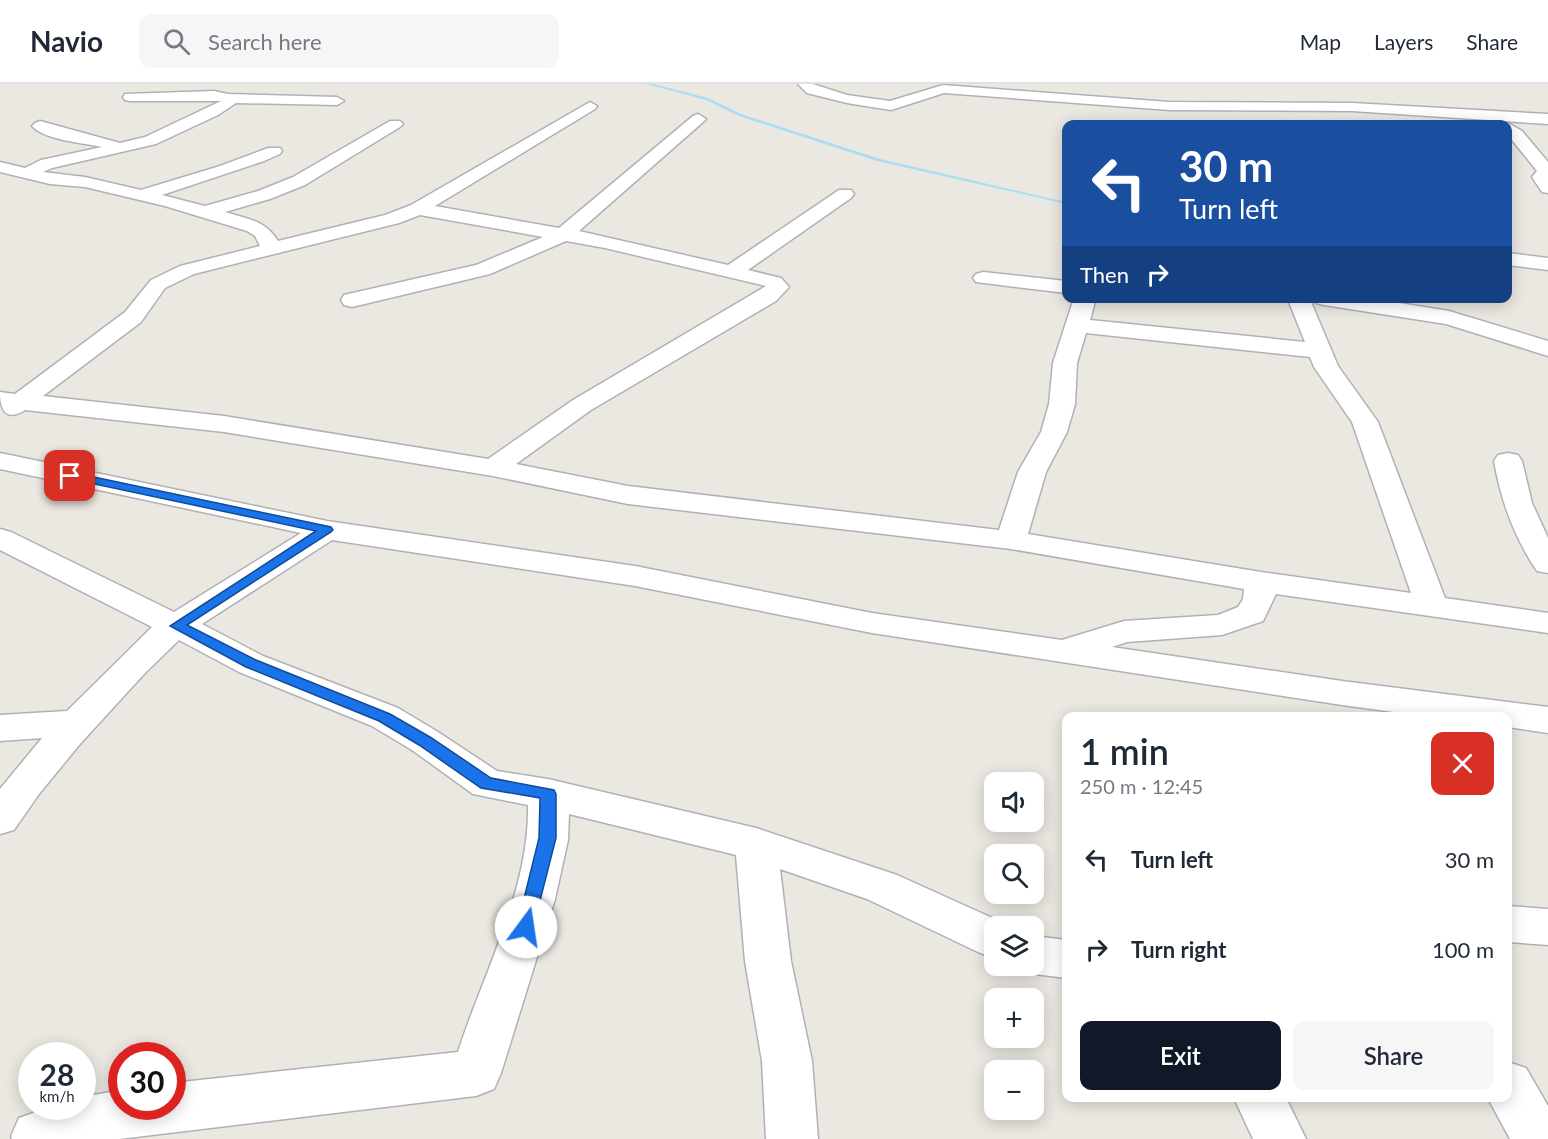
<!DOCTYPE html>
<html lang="en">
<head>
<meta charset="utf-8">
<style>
	body { margin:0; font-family:Lato,sans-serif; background:#f6f6f7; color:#1f2937; height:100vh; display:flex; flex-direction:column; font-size:22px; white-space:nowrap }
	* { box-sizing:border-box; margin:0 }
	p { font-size:20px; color:#747a83 }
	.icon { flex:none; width:33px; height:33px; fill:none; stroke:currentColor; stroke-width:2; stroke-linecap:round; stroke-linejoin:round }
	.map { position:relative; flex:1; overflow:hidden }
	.details { position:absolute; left:1062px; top:628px; width:450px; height:390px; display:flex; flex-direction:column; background:#fff; border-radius:12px; box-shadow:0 3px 15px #0003 }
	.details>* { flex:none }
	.guide { position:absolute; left:1062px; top:36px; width:450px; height:183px; border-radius:12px; box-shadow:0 3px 15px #0003; background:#1a4fa0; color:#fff; overflow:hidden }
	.fabs { position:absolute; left:984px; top:688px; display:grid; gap:12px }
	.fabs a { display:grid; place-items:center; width:60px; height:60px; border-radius:12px; background:#fff; box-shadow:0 3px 15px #0003; font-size:30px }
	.speed { position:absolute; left:18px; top:958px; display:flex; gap:12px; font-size:30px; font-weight:700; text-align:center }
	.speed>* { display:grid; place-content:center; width:78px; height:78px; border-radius:50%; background:#fff; box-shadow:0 3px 15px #0003; line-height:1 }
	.speed small { font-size:15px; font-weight:400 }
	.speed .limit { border:9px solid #d22; background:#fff; color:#111 }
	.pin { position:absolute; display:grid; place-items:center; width:51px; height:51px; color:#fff; margin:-26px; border-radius:12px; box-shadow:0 3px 9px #0006 }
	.me { position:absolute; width:66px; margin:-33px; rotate:14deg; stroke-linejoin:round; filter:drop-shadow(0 0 4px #0008) }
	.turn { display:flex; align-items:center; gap:21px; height:126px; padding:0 18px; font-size:27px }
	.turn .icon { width:78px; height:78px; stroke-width:2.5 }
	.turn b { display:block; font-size:42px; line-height:51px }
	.then { display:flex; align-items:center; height:57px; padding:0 18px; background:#0003; gap:12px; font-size:22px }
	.round { display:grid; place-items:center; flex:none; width:63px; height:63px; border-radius:12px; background:#f6f6f7 }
	.summary { display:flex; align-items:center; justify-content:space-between; height:102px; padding:0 18px }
	h1 { font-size:36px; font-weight:600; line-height:45px }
	.button { display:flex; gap:12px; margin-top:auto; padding:12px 18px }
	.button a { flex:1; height:69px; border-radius:12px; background:#111827; color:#fff; font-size:24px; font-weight:600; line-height:69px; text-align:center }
	.button a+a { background:#f6f6f7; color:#1f2937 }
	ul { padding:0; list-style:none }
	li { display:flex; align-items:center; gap:18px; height:90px; padding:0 18px }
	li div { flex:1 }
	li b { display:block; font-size:22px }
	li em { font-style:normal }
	header { display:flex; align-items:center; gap:36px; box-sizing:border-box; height:84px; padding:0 30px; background:#fff; border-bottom:2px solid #e0e1e3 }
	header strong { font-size:28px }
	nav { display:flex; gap:33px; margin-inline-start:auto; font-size:21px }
	.search { width:420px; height:54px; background:#f6f6f7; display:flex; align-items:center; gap:15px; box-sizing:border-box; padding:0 21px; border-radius:12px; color:#747a83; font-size:22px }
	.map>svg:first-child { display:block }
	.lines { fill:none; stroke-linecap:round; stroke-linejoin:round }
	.stream { fill:#a7def5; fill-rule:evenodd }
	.minor-casing { stroke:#afb2b5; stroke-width:3 }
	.minor { fill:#fff; fill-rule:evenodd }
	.route { fill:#1a73e8; stroke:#114b97; stroke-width:1.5 }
</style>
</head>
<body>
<header>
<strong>Navio</strong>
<div class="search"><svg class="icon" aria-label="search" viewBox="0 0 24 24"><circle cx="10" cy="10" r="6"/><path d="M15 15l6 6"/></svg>Search here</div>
<nav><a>Map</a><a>Layers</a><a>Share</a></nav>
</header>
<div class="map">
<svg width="1548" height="1055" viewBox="0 0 1548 1055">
	<rect width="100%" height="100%" fill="#ebe7e1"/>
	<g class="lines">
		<path class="stream" d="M647,0h6l55,14 33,16 139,45 186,43v2l-189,-43 -138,-45 -33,-16z"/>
		<defs>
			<g id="minor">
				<path d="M798,0h15l34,11 43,6 53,-16 226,17 183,1 196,11v10l-196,-13 -183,-1 -225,-17 -53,17 -44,-7 -40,-10z"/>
				<path d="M214,7l14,3 109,3 7,4 -7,4 -101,-2 -18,12 -62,29 -104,24 -9,4 42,5 56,13 79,-24 48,-18h12l2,3 -2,3 -16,7 -102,34 43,11 53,-15 35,-14 97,-56h10l3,3 -3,3 -95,58 -35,14 -45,13c23,7 40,8 53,29l107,-26 26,-10 179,-103 7,4 -2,3 -160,97 124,22 134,-112 5,-2 8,5 -3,3 -124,109 149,34 111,-75h12l3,4 -3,4 -103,72 33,8 8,9 -13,14 -185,109 -75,54 112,22 371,44 19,-58 23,-40 8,-28 4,-41 21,-65h22l-6,22 215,22 -16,-40 1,-4h22l-1,4 27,64 40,56 67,176 103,15v20l-272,-39 -13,27 -41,14 -95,7 -15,5 230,34 206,26v26l-40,-6v-10h-77l-89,-12 -470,-72 -237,-47 -303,-46 -130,84 61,32 135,52 40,24 59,39 51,8 208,49 141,47 113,51 -16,1v31l-16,-6 -111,-53 -87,-30 11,92 21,100 6,78h-52l-4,-78 -17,-100 -9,-106 -167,-41 -1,26 -13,59 -54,174 -7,16 -18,7 -357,43h-107l-1,-3 8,-18 31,-11h32v-10l40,-7v17h50v-24l286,-31c25,-78 72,-164 70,-247l-55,-11 -61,-44 -40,-24 -133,-54 -60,-32 -34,33 -65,71 -41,50 -25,36 -14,4v-45l42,-51 -42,3v-26l67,-4 85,-84 -152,-77v-21l11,3 163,80 127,-79 -301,-64v-16l327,68 308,45 237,47 190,27 62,-19 94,-6 20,-8 5,-8 1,-10 -233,-40 -383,-45 -135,-28 -269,-44 -199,-22c-19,12 -25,0 -25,-18l15,2 110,-82 26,-32 29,-14 80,-20 -5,-10 -8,-5 -82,-25 -80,-19 -35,-3 -50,-12v-10l25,6 16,-8 61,-13c-18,-4 -58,-7 -70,-21l3,-3 5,-2 80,22 25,-6 76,-36h-91l-5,-1 -2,-3 2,-3zM420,131l123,22 -67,28 -132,30 -3,5 3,5 8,2 138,-33 76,-33 39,7 161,38 -193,114 -85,59 -264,-43 -181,-20 98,-74 24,-34 29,-14 205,-51zM1086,249l224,24 4,10 38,55 59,171 -150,-21 -233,-38 18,-62 21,-40 8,-28 2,-41z"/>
				<path d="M1508,39l14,8 26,31v31l-6,-1 -10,-15 5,-6 -29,-36v-11h-5z"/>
				<path d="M1508,169l40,5v12l-40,-5z"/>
				<path d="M983,188l83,9v12l-90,-11 -3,-4 3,-4z"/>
				<path d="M1314,214h54l81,13 99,30v15l-102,-32 -122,-19 -8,-2z"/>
				<path d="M1508,369l10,2 4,6 10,42 16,35v35l-11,-2c-23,-34 -36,-70 -43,-110l4,-6z"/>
				<path d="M1508,822l40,3v36l-40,-3z"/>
				<path d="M1034,852l32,4v38l-32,-4 -16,-5 -1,-3h17z"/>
				<path d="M1508,978l18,6 22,38v33h-38l-20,-37 -1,-4h19z"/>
				<path d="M1234,1014h52l20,41h-53z"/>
			</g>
		</defs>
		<use href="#minor" class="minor-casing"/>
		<use href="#minor" class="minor"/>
	</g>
	<path class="route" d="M70,388l261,55 2,3 -2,2 -144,93 69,35 134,54 40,23 61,41 63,12 2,4v44l-24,94 -6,2 -7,-2 -2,-5 22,-89 1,-40 -59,-10 -62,-43 -40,-24 -133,-54 -76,-41 146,-95 -250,-53v-5z"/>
</svg>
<div class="fabs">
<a><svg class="icon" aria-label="sound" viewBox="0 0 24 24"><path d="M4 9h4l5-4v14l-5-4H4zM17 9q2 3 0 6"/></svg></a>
<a><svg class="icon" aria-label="search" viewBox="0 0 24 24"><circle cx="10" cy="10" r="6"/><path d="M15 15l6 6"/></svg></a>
<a><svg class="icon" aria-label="layers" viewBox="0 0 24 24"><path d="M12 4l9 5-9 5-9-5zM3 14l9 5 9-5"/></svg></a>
<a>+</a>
<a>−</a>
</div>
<div class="speed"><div>28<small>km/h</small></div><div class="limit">30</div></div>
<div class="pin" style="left:70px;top:392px;background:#d93025"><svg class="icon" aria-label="arrive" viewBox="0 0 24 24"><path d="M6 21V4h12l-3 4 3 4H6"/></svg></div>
<svg class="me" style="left:526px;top:843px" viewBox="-20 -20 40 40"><circle r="19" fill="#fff"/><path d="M0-13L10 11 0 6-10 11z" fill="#1a73e8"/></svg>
<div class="guide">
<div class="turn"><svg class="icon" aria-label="left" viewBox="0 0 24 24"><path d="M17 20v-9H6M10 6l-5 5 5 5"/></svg><div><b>30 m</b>Turn left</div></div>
<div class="then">Then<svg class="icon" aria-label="right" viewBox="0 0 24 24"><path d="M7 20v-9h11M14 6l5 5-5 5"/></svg></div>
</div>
<section class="details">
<div class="summary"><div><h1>1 min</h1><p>250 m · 12:45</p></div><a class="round" style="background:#d93025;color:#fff"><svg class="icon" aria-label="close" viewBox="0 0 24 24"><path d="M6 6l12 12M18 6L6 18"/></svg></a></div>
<ul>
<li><svg class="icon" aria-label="left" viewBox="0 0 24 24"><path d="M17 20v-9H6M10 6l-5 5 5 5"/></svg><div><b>Turn left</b></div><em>30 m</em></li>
<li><svg class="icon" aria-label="right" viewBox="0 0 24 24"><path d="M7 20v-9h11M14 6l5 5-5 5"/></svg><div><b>Turn right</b></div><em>100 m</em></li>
</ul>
<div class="button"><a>Exit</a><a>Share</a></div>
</section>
</div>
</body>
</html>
